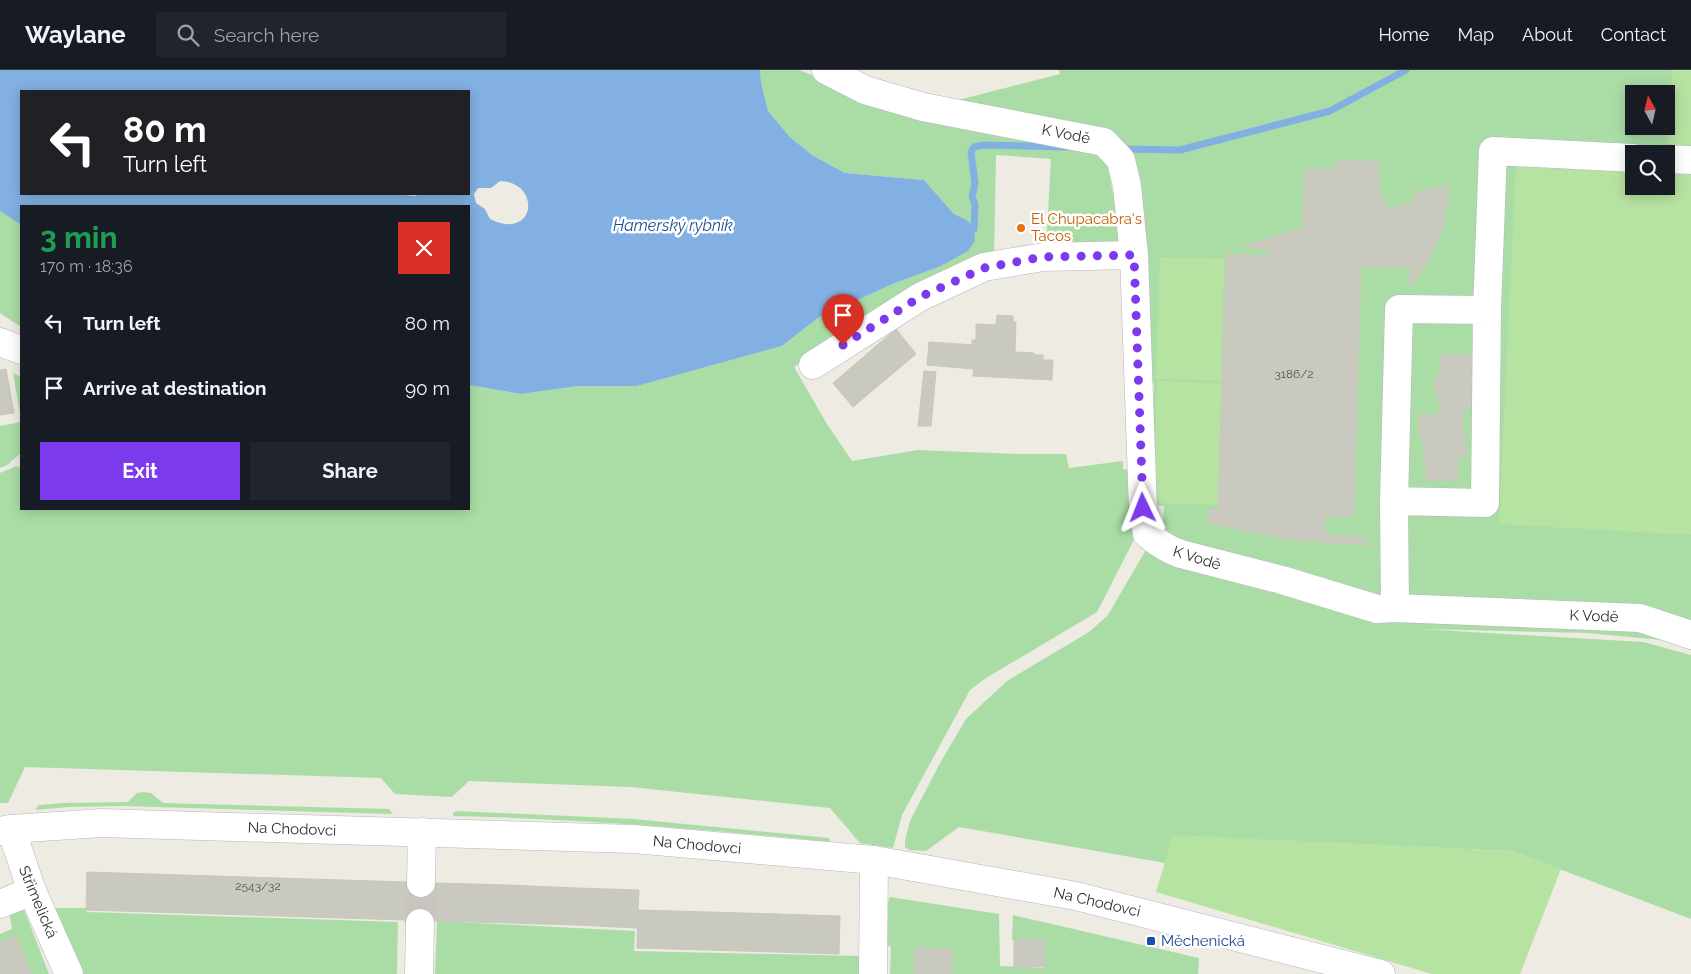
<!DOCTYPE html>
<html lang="en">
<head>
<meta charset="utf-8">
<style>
	body { margin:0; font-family:Raleway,sans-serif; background:#20242c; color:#f1f3f6; height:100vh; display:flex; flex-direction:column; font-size:19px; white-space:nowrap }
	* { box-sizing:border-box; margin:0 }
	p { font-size:16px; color:#9ea1a6 }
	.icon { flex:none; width:28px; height:28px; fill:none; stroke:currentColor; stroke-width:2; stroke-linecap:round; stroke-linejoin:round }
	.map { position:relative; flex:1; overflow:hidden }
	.panel { position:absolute; left:20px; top:135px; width:450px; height:305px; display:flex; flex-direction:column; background:#171b24; border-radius:0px; box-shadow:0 2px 12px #0003 }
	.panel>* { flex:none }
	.guide { position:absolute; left:20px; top:20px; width:450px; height:105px; border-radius:0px; box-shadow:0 2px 12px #0003; background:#202124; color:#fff; overflow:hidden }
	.needle { width:32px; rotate:352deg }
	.tools { position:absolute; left:1625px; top:15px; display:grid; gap:10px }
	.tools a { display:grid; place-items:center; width:50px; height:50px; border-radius:0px; background:#171b24; box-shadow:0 2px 12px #0003; font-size:25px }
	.pin { position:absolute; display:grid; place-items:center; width:42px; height:42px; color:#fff; margin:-51px -21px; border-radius:50% 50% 50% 0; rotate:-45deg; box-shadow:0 0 5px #0007 }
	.pin .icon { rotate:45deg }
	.me { position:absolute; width:55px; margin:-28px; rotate:358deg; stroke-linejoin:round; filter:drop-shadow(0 0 4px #0008) }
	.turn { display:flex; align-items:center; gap:18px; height:105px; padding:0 20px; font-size:22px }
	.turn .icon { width:65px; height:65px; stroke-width:2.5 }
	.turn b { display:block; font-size:35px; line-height:42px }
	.round { display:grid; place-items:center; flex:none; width:52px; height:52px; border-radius:0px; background:#20242c }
	.overview { display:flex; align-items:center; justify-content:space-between; height:85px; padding:0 20px }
	h1 { font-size:30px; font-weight:700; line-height:38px; color:#1e9e55 }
	.primary-button { display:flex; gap:10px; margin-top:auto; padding:10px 20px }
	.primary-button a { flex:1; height:58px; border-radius:0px; background:#7c3aed; color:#fff; font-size:20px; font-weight:700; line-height:58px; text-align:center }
	.primary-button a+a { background:#20242c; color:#f1f3f6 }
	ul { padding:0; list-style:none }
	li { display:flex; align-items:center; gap:15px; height:65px; padding:0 20px }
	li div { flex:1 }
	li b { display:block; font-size:19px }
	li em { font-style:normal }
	header { display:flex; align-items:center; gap:30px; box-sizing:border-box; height:70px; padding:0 25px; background:#171b24; border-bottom:1px solid #363941 }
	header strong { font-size:24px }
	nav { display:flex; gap:28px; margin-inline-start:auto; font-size:18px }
	.search { width:350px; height:45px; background:#20242c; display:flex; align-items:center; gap:12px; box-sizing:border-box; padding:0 18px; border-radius:0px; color:#9ea1a6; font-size:19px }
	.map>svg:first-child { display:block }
	.green { fill:#aadda5; fill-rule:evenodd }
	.pitch { fill:#b7e3a2 }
	.water { fill:#82b0e2; fill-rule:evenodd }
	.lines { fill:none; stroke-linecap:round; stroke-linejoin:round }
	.stream { stroke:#82b0e2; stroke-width:7 }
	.building { fill:#cac9c0; stroke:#c9c7bb }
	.minor-tunnel { stroke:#c7c5be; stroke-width:28; stroke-dasharray:28 14; stroke-linecap:butt }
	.minor-casing { stroke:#b6b5c0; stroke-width:29 }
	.minor { stroke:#fff; stroke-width:28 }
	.route { stroke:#7c3aed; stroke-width:9; stroke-dasharray:0 16.2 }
	.food-dot { fill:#e8710a; stroke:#fff; stroke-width:2 }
	.transit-dot { fill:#1a4fb4; stroke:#fff; stroke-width:2 }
	.labels { text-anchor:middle; stroke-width:5; stroke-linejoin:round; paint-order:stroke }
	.number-label { font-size:12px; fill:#555552 }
	.street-label { font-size:15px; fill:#2e2e2e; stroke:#fff }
	.food-label { font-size:15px; fill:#c56008; stroke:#fff; text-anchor:start }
	.transit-label { font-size:15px; fill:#164399; stroke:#fff; text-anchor:start }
	.water-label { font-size:16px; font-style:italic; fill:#1d4c92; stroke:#fff }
</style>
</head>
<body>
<header>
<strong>Waylane</strong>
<div class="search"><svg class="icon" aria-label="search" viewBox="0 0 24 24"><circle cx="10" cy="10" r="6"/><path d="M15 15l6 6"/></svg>Search here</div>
<nav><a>Home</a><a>Map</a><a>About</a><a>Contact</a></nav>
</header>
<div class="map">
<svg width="1691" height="904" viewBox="0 0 1691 904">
	<rect width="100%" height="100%" fill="#edebe2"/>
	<g class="green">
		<path d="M760,0h39l40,16 262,66 6,10 16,84 -77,3 5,-90 -55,-4 -2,104 -85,38 -115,70 33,57 25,37 66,-11 99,4h49l3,14 54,-7v8l14,1 3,58 -43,84 -111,66 -16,12 -68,125 -9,33 -33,-5 -30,-35 -199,-21 -162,-6 -17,16 -57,-3 -14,-16 -356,-11 -17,36h-8v-330l16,-7 5,2v41h448v-124l52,9 57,-8h59l145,-40 36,-28 77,-35 44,-16 28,-47 -13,-6 -30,-34 -79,-7 -33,-18 -22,-18 -22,-26 -7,-29z"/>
		<path d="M1059,0h632v580l-30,-10 -74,-7 -167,-4 223,13 48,13v264l-179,-68 -339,-15 -8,27 -206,-36 -33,24 -17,-1 -4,-3v-6l5,-20 30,-58 26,-44 41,-38 82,-49 19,-17 39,-67 16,-22 1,-20 -13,-2 3,-120 -9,-1 4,-123 -18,-92 -27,-32 -146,-36 102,-26zM1634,24h32v32h-32zM1634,84h32v32h-32z"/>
		<path d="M0,141l21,14v102l-21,-14z"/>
		<path d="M13,303l8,4v42z"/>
		<path d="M21,352v31l-14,12 -7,3v-42z"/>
		<path d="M143,722l8,1 12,10 226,6 4,5 -270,-8 -55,1 -33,3 4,-5 25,-2 64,-1 9,-9z"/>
		<path d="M456,741l178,8 195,19 1,4c-125,-13 -251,-23 -377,-26v-3z"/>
		<path d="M890,827l109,17 1,52 42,2 3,-1v-25l-1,-1 -32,-1 1,-25 186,43 -1,16h-246v-25l-37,-1 -1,26h-24l1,-27 -4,-2 1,-42z"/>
		<path d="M23,837l26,67h-18l-15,-38 -16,6v-8l12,-5 -2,-12 2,-5z"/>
		<path d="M56,838h30l1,4 311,10 -1,52h-322l-23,-64z"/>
		<path d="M437,851l198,10 -1,20 225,5v18h-424z"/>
	</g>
	<g class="pitch">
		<path d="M1672,0h19v78l-24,-2z"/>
		<path d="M1516,95l118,6v15h32v-14l25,2v361l-192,-11z"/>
		<path d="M1160,187l64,2 -3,122 -65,-2z"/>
		<path d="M1157,311l65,2 -4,122 -64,-2z"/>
		<path d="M1173,765l339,16 49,18 -41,105h-88l-276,-82z"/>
	</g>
	<path class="water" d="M0,0h760l1,12 7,29 22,26 22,18 33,18 79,7 30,34 13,6 7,9 1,12 -7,10 -29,16 -44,16 -77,35 -36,28 -145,40h-59l-57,8 -52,-9v-179h-448v19l-21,-14zM21,21h448v103h-49l-5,2 -21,-2h-373zM500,111c42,1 36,61 -10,38l-5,-10 -9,-6 -2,-9 4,-6h13z"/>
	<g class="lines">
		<g class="stream">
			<path d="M1122,79l58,1 150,-39 76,-41"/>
			<path d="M966,159h8l1,-24 -3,-9 3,-12 -4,-32 3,-5 10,-2 82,2"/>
		</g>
	</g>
	<g class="building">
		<path d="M1337,89l42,3v24l8,21 -84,19 1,-56 32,-1z"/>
		<path d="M1450,115l-7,41 -5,13 -10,22 -17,26 -4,-14 5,1v-6l-51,-2 -7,249 -30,3 2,17 37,2 -1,6h10v2l-40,-2 -51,-5 -73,-15 1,-14h9l8,-255 42,2 1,-5 -27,-5 63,-19 109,-25 1,-10z"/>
		<path d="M997,245l16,1v6h3l-1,30 19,1v2h9v5h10l-1,20 -79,-4 2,-31 -3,-1v-4h4v-16l20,1z"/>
		<path d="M896,259l20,25 -63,53 -20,-24z"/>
		<path d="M929,272l46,3 -2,24 -46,-4z"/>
		<path d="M1441,285h31l-1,21h9l-6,32h-11l-1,27h4v22h-8l-1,24 -31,-1v-23l-3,-1v-19l-4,-1v-22l20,1 1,-19h-5l1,-22h4z"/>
		<path d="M6,299l8,44 -14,2v-45z"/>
		<path d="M924,301l12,1 -5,54h-13z"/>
		<path d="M87,802l318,10v38l-319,-10z"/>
		<path d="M405,812l31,1 -1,38 -30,1z"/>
		<path d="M436,813l71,2v38l-72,-2z"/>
		<path d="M507,815l70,3 -1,37 -69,-2z"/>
		<path d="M577,818l62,2 -2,38 -61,-3z"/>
		<path d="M638,840l70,2 -1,38 -70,-2z"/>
		<path d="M708,842l69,2 -1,38 -69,-2z"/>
		<path d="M777,844l63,2 -1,38 -63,-2z"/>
		<path d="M16,866l15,38h-31v-32z"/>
		<path d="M1015,870h29l1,2v25h-31v-26z"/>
		<path d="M915,878l37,1v25h-38z"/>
	</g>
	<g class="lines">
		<path class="minor-tunnel" d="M420,853l1,-40"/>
		<defs>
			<g id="minor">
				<path d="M826,0l39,20 58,17 181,35 17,18 6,26 7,69 9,254 4,25c11,9 21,16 34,20l101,26 95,29 18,-1 245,10 51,17"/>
				<path d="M1666,89l25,1"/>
				<path d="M1487,240l6,-159 141,7"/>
				<path d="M0,272l21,8"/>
				<path d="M813,295l107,-68 64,-30 59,-10 91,-2"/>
				<path d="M1394,431l91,2 2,-193 -88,-1 -5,192 1,107"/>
				<path d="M11,759l21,62 37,83"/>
				<path d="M0,761l11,-2 91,-6 532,16 240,21 202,36 305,78"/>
				<path d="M421,813l1,-51"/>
				<path d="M0,834l32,-13"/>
				<path d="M419,904l1,-51"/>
				<path d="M873,904l1,-114"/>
			</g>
		</defs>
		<use href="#minor" class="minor-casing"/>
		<use href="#minor" class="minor"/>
	</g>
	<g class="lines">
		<path class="route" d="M843,275l77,-48 64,-29 58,-11 92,-2 9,253"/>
	</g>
	<circle class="food-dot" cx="1021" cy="158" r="5"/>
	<rect class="transit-dot" x="1146" y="866" width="10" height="10" rx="2.5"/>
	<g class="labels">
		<g class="number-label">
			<text x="1294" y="308">3186/2</text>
			<text x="258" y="820">2543/32</text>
		</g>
		<g class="street-label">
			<text transform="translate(1066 64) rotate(11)" y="5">K Vodě</text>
			<text transform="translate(1197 488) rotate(17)" y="5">K Vodě</text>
			<text transform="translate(1594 546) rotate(2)" y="5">K Vodě</text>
			<text transform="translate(292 759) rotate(2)" y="5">Na Chodovci</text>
			<text transform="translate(697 775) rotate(5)" y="5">Na Chodovci</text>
			<text transform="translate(38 832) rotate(67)" y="5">Střimelická</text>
			<text transform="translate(1097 832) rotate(13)" y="5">Na Chodovci</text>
		</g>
		<g class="food-label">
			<text x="1031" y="154">El Chupacabra's<tspan x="1031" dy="17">Tacos</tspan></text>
		</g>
		<g class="transit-label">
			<text x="1161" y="876">Měchenická</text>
		</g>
		<g class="water-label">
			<text x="673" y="161">Hamerský rybník</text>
		</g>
	</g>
</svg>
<div class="tools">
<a><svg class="needle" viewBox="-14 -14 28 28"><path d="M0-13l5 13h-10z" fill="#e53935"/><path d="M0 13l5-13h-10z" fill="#9ea1a6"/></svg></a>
<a><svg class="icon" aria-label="search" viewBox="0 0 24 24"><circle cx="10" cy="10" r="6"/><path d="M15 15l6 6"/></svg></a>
</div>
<div class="pin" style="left:843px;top:275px;background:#d93025"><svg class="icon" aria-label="arrive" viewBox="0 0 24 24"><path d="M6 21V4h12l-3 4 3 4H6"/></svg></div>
<svg class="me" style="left:1143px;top:438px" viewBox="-20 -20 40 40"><path d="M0-17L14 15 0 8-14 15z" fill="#7c3aed" stroke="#fff" stroke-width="4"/></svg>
<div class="guide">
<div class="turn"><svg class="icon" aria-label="left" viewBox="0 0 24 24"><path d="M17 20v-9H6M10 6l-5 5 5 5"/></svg><div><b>80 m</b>Turn left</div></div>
</div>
<section class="panel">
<div class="overview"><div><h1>3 min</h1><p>170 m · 18:36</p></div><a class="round" style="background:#d93025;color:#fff"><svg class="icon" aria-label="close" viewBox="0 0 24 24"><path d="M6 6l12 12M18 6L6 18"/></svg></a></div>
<ul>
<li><svg class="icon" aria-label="left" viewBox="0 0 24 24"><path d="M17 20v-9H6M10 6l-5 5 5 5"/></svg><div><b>Turn left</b></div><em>80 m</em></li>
<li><svg class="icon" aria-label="arrive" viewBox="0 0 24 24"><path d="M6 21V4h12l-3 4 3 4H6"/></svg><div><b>Arrive at destination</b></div><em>90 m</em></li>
</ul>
<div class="primary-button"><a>Exit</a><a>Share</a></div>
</section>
</div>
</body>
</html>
